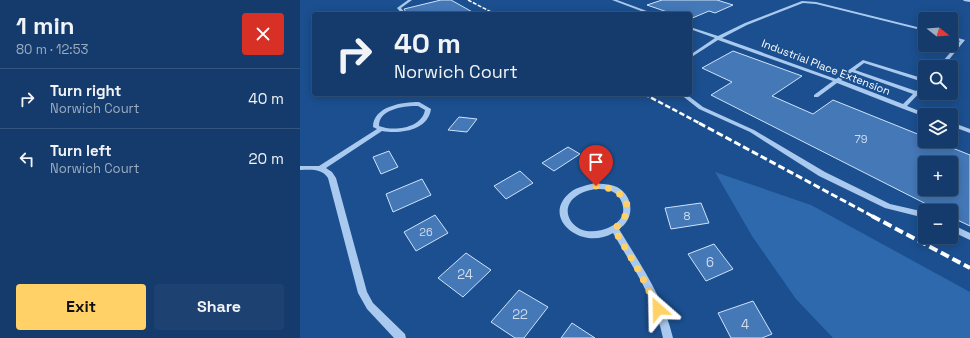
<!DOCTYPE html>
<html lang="en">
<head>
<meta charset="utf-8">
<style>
	body { margin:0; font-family:"Space Grotesk",sans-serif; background:#1d4271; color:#f1f3f6; height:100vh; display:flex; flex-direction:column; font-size:15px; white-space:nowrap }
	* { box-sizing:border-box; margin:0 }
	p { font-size:13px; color:#9dadc1 }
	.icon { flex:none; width:22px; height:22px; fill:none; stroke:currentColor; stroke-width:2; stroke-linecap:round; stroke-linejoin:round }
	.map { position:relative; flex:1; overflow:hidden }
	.side { display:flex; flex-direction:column; background:#143b6b; width:300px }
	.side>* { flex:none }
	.banner { position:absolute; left:12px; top:12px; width:380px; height:84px; border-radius:4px; box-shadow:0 2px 10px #0003,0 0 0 1px #33557e; background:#143b6b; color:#f1f3f6; overflow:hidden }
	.needle { width:26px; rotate:107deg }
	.fabs { position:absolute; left:618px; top:12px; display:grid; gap:8px }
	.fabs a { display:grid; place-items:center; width:40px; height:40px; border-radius:4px; background:#143b6b; box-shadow:0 2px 10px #0003,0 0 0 1px #33557e; font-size:20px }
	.pin { position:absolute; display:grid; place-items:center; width:34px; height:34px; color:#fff; margin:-41px -17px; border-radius:50% 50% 50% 0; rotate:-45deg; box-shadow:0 0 4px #0007 }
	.pin .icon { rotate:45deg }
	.me { position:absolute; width:44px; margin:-22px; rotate:335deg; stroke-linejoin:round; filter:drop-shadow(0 0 3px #0008) }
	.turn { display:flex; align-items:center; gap:14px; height:84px; padding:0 16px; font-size:18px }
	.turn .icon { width:52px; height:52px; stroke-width:2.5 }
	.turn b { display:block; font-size:28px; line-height:34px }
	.round { display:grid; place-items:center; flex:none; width:42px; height:42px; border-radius:4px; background:#1d4271 }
	.overview { display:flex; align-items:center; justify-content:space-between; height:68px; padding:0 16px }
	h1 { font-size:24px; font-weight:600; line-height:30px }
	.cta { display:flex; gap:8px; margin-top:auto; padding:8px 16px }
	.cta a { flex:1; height:46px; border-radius:4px; background:#ffd166; color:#111; font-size:16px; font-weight:600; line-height:46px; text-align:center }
	.cta a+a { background:#1d4271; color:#f1f3f6 }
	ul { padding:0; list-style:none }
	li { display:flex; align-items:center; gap:12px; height:60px; padding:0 16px; border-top:1px solid #33557e }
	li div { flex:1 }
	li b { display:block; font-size:15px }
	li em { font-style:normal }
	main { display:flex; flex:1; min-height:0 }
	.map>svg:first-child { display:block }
	.green { fill:#2e69ad }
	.building { fill:#4478b7; stroke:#cfe3fa; fill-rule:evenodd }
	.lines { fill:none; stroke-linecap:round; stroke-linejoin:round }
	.minor { fill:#a9c9ee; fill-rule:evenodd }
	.rail-far3 { stroke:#fff; stroke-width:1.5; stroke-dasharray:4 1.5; stroke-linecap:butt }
	.rail-far2 { stroke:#fff; stroke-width:2.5; stroke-dasharray:5.5 2.5; stroke-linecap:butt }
	.rail-far1 { stroke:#fff; stroke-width:3; stroke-dasharray:7 3; stroke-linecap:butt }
	.rail { stroke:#fff; stroke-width:4; stroke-dasharray:9 4; stroke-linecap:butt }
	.route { stroke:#ffd166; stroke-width:7; stroke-dasharray:0 12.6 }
	.labels { text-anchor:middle; stroke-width:3; stroke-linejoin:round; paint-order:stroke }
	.far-street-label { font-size:11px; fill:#fff; stroke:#1b4f8f }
	.number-label { font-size:11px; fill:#d0dded }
	.near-number-label { font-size:13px; fill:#d0dded }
</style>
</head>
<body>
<main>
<section class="side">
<div class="overview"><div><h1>1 min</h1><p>80 m · 12:53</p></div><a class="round" style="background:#d93025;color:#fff"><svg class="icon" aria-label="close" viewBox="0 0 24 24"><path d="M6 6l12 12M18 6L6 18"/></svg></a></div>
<ul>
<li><svg class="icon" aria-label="right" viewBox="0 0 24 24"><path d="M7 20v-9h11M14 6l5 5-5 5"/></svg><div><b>Turn right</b><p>Norwich Court</p></div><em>40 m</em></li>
<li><svg class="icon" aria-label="left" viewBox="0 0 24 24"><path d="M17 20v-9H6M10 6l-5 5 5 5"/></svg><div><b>Turn left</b><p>Norwich Court</p></div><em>20 m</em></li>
</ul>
<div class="cta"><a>Exit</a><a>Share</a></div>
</section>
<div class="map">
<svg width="670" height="338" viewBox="0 0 670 338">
	<rect width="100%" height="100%" fill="#1b4f8f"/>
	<path class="green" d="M415,172l96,33 159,87v46h-137l-37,-39 -44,-63z"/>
	<g class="building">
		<path d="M141,0h10l25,14h-69l-3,-5z"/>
		<path d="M362,0h55l16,5 -18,8 -6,-2 -19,8v-5h-17l-26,-9z"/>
		<path d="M433,51l69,25 -30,20 41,18 20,-14 92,37v4h10l35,14v71l-19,-9v-6h-11l-229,-116 21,-13 -30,-14zM625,163h26v26h-26z"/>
		<path d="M159,117l18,2 -10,13 -19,-2z"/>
		<path d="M268,147l12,7 -26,17 -12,-8z"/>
		<path d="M89,151l9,16 -17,7 -8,-17z"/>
		<path d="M220,171l13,12 -27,16 -12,-13z"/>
		<path d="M122,179l9,16 -38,17 -7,-18z"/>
		<path d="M401,203l8,20 -38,6 -6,-21z"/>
		<path d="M135,215l13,18 -32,18 -12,-19z"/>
		<path d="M414,244l19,25 -27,12 -18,-27z"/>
		<path d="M166,253l25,17 -28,27 -25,-19z"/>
		<path d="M219,290l29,17 -24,31h-9l-24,-16z"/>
		<path d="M453,301l19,33 -10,4h-31l-13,-25z"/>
		<path d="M272,323l23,15h-34z"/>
	</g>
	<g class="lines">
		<g class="minor">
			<path d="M108,0h4l-11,8 5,6h-4l-5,-6z"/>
			<path d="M312,0h5l38,14h-6z"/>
			<path d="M663,0h7v2l-6,-1z"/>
			<path d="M502,1l14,1 109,27v2l-109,-27 -13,-1 -56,22 -25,13 114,41 27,-19 62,19v8l-18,19 22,9h-4v2l-24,-9 -64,-25 -19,14h-4v-2l19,-14 -115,-41 -28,18v-3l25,-17 -25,-9v-2l28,9 27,-13zM564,63l59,19h2l-9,9 -61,-21zM552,72l61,22 -10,10 -62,-24z"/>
			<path d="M651,36l14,4 -22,27h-5l22,-26 -9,-3z"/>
			<path d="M380,94h6l17,13 51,23 71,42 65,32 35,8v6l-40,-10 -66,-32 -69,-44 -51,-23z"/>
			<path d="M119,102l12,7c-3,22 -31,25 -49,22l-56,37 6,4 4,6 31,114 6,11 32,31 1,4h-12l-27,-29 -9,-16 -30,-115c-7,-10 -17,-8 -28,-8v-4h19l58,-37 -4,-2c0,-21 30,-25 46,-25zM112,106h6l7,4c-3,18 -31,22 -46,16 0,-16 21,-19 33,-20z"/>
			<path d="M651,122l19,7v4l-19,-7z"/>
			<path d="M295,183c7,1 15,1 22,4 17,9 18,32 2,42 21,35 45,69 54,109h-10c-8,-39 -31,-72 -50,-105 -32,19 -75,-17 -41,-42 6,-4 16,-6 23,-8zM295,189c5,0 11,0 16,2 9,3 15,16 11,25 -6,13 -30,19 -42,13 -15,-8 -17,-25 -2,-34 4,-3 12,-5 17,-6z"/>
			<path d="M651,224l19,9v7l-19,-9z"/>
		</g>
		<path class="rail-far3" d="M168,0l27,14"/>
		<path class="rail-far2" d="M344,94l57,30"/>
		<path class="rail-far1" d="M399,123l175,94"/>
		<path class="rail" d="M572,216l98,52"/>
	</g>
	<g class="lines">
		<path class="route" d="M296,186c28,2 44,22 18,43l25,42 19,38"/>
	</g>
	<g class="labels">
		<g class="far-street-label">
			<text transform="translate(526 67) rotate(21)" y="4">Industrial Place Extension</text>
		</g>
		<g class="number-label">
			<text x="561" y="143">79</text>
			<text x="387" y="220">8</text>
			<text x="126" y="236">26</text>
		</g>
		<g class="near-number-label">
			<text x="410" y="267">6</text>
			<text x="165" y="279">24</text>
			<text x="220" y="319">22</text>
			<text x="445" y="329">4</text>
		</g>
	</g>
</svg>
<div class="fabs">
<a><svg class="needle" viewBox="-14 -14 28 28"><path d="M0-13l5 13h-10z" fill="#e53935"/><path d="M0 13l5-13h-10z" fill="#9dadc1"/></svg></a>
<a><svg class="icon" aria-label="search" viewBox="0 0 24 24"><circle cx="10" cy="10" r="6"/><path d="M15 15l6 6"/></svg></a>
<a><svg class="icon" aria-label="layers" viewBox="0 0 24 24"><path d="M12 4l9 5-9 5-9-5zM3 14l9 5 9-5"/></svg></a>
<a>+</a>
<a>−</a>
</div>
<div class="pin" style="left:296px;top:186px;background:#d93025"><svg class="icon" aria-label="arrive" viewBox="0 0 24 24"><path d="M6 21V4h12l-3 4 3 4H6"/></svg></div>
<svg class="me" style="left:358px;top:309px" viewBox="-20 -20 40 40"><path d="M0-17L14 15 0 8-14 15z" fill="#ffd166" stroke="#fff" stroke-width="4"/></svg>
<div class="banner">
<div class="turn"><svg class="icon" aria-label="right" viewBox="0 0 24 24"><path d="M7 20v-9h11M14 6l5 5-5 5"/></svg><div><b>40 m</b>Norwich Court</div></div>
</div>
</div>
</main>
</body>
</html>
